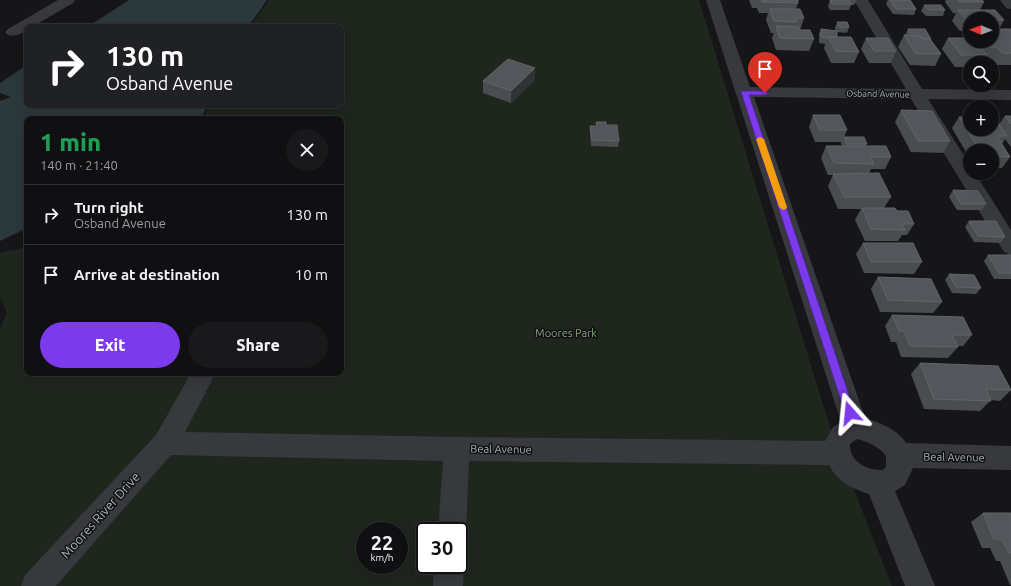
<!DOCTYPE html>
<html lang="en">
<head>
<meta charset="utf-8">
<style>
	body { margin:0; font-family:Ubuntu,sans-serif; background:#19191b; color:#f1f3f6; height:100vh; display:flex; flex-direction:column; font-size:15px; white-space:nowrap }
	* { box-sizing:border-box; margin:0 }
	p { font-size:13px; color:#9c9d9f }
	.icon { flex:none; width:22px; height:22px; fill:none; stroke:currentColor; stroke-width:2; stroke-linecap:round; stroke-linejoin:round }
	.map { position:relative; flex:1; overflow:hidden }
	.drawer { position:absolute; left:24px; top:116px; width:320px; height:260px; display:flex; flex-direction:column; background:#101012; border-radius:8px; box-shadow:0 4px 16px #0002,0 0 0 1px #303032 }
	.drawer>* { flex:none }
	.guide { position:absolute; left:24px; top:24px; width:320px; height:84px; border-radius:8px; box-shadow:0 4px 16px #0002,0 0 0 1px #303032; background:#202124; color:#fff; overflow:hidden }
	.needle { width:26px; rotate:271deg }
	.controls { position:absolute; left:963px; top:12px; display:grid; gap:8px }
	.controls a { display:grid; place-items:center; width:36px; height:36px; border-radius:50%; background:#101012; box-shadow:0 4px 16px #0002,0 0 0 1px #303032; font-size:20px }
	.speed { position:absolute; left:356px; top:522px; display:flex; gap:8px; font-size:20px; font-weight:700; text-align:center }
	.speed>* { display:grid; place-content:center; width:52px; height:52px; border-radius:50%; background:#101012; box-shadow:0 4px 16px #0002,0 0 0 1px #303032; line-height:1 }
	.speed small { font-size:10px; font-weight:400 }
	.speed .limit { border:2px solid #111; border-radius:6px; background:#fff; color:#111 }
	.pin { position:absolute; display:grid; place-items:center; width:34px; height:34px; color:#fff; margin:-41px -17px; border-radius:50% 50% 50% 0; rotate:-45deg; box-shadow:0 0 4px #0007 }
	.pin .icon { rotate:45deg }
	.me { position:absolute; width:44px; margin:-22px; rotate:342deg; stroke-linejoin:round; filter:drop-shadow(0 0 3px #0008) }
	.turn { display:flex; align-items:center; gap:14px; height:84px; padding:0 16px; font-size:18px }
	.turn .icon { width:52px; height:52px; stroke-width:2.5 }
	.turn b { display:block; font-size:28px; line-height:34px }
	.round { display:grid; place-items:center; flex:none; width:42px; height:42px; border-radius:21px; background:#19191b }
	.summary { display:flex; align-items:center; justify-content:space-between; height:68px; padding:0 16px }
	h1 { font-size:24px; font-weight:800; line-height:30px; color:#1e9e55 }
	.primary-button { display:flex; gap:8px; margin-top:auto; padding:8px 16px }
	.primary-button a { flex:1; height:46px; border-radius:24px; background:#7c3aed; color:#fff; font-size:16px; font-weight:800; line-height:46px; text-align:center }
	.primary-button a+a { background:#19191b; color:#f1f3f6 }
	ul { padding:0; list-style:none }
	li { display:flex; align-items:center; gap:12px; height:60px; padding:0 16px; border-top:1px solid #303032 }
	li div { flex:1 }
	li b { display:block; font-size:15px }
	li em { font-style:normal }
	.map>svg:first-child { display:block }
	.green { fill:#1f261e; fill-rule:evenodd }
	.water { fill:#2c393c }
	.lines { fill:none; stroke-linecap:round; stroke-linejoin:round }
	.minor { fill:#37393d; fill-rule:evenodd }
	.wall { fill:#494d50; fill-rule:evenodd }
	.shaded-wall { fill:#303235 }
	.building { fill:#53575b; stroke:#61656a }
	.route { fill:#7c3aed; stroke:#51269a }
	.slow { fill:#f59e0b }
	.labels { text-anchor:middle; stroke-width:3; stroke-linejoin:round; paint-order:stroke }
	.far-street-label { font-size:9px; fill:#a8b1b8; stroke:#111113 }
	.park-label { font-size:11px; fill:#85a47e; stroke:#111113 }
	.street-label { font-size:11px; fill:#a8b1b8; stroke:#111113 }
	.near-street-label { font-size:13px; fill:#a8b1b8; stroke:#111113 }
</style>
</head>
<body>
<div class="map">
<svg width="1011" height="586" viewBox="0 0 1011 586">
	<rect width="100%" height="100%" fill="#161618"/>
	<path class="green" d="M269,0h430l134,437 59,149h-892v-258l7,-15 -7,-16v-44l27,-6v126h314v-254h-138l7,-14h131v-78h-91zM365,531h34v34h-34zM425,531h34v34h-34z"/>
	<g class="water">
		<path d="M129,0h138l-19,27h-161z"/>
		<path d="M27,65v40h181l-8,14h-173v109l-27,13v-140l11,-4 -11,-4v-10z"/>
	</g>
	<g class="lines">
		<g class="minor">
			<path d="M58,0h17l-2,3 -41,24h-5v3c-7,4 -11,7 -19,5l-3,-3 3,-3z"/>
			<path d="M706,0h14l30,87 156,2 -52,-89h14l54,89 89,1v10l-83,-1 42,66v8h5l36,57v25l-7,-3 -93,-153 -157,-2 111,321c16,5 32,11 41,25l105,3v24l-98,-2 -8,17 -10,6 40,95h-30l-36,-92c-17,-5 -32,-13 -40,-29l-360,-4 -3,70 -4,10 -3,1v-11h-21l5,-70 -272,-6 -115,131h-35l4,-11 131,-140 35,-62h20l2,5 -28,54 272,5 368,4 8,-14 8,-5zM857,439c12,3 22,8 29,17v11l-3,3c-15,1 -34,-8 -33,-26z"/>
			<path d="M1000,0h11v9l-5,-1z"/>
			<path d="M459,555l5,10 -1,21h-30l1,-21h25z"/>
		</g>
	</g>
	<g class="wall">
		<path d="M749,0h50l-3,9 8,9 -4,12 14,9 -5,12 -33,-1 -4,-12 2,-5h-3l-5,-13 2,-7h-9l-2,-5h-5z"/>
		<path d="M830,0h27l-3,5h-3l-2,5h-19l-2,-4z"/>
		<path d="M888,0h22l6,9 -2,6 -21,-1 -7,-10z"/>
		<path d="M946,0h36l2,2 -4,8 24,10 -5,9h12v36h-16l-5,-6 -5,-1 -3,5h-12v4h-15l-13,-18 6,-11h18l3,-7h-9l-8,-10 4,-8h-3l-8,-11zM970,19h22v22h-22z"/>
		<path d="M924,5l21,5 -2,6h-17l-5,-5z"/>
		<path d="M837,22l12,5 -2,6 -10,-1v5l22,15 -5,11h-23l-7,-15 1,-4 -6,-1v-9l2,-5 15,2 -1,-3z"/>
		<path d="M908,29l23,10v1l10,14 -6,12 -25,-1 -12,-18 6,-12h1z"/>
		<path d="M866,38l30,13 -5,12h-22l-8,-14z"/>
		<path d="M535,80l-24,23 -28,-10v-12z"/>
		<path d="M901,110l49,31 -7,12 -32,-1 -16,-30z"/>
		<path d="M813,115l34,15 -3,7 23,7 -1,2 25,11 -6,12h-14l-2,5 22,23 -7,11 13,3 17,13 -7,11h-5l-4,6h-33l-10,-21 6,-11h-23l-10,-23 5,-11h-5l-7,-17 5,-12h16l-1,-3v-1h-26l-6,-15z"/>
		<path d="M1005,116h6v31l-6,-8 -3,5 8,13 -8,11h-10v-17h-22v8l-18,-31 7,-11 40,7z"/>
		<path d="M596,122l10,3 13,16 -1,6 -27,-1 -1,-14v-6h6z"/>
		<path d="M953,190l33,14 -4,6h-25l-8,-13z"/>
		<path d="M969,221l36,16 -4,6 -27,-1 -9,-15z"/>
		<path d="M863,243l59,19 -8,12 -50,-1 -8,-19z"/>
		<path d="M988,255h23v24h-17l-10,-18z"/>
		<path d="M949,274l32,14 -5,6 -24,-1 -7,-13z"/>
		<path d="M878,277l64,25 -9,11 -53,-1 -9,-23z"/>
		<path d="M892,315l80,20 -9,11h-6l1,1 -10,11 -47,-1 -5,-15h-5l-6,-16z"/>
		<path d="M920,363l91,27 -11,11 -9,-1 -11,11 -56,-2 -13,-35z"/>
		<path d="M983,513h28v72h-1l-10,-24h-4l-6,-13h-8l-11,-26z"/>
	</g>
	<path class="shaded-wall" d="M535,68v12l-24,23v-12z"/>
	<g class="building">
		<path d="M762,0h35l1,3 -36,-1z"/>
		<path d="M830,0h19l2,4h-19z"/>
		<path d="M890,0h20l6,9h-20z"/>
		<path d="M958,0h24l2,2h-25z"/>
		<path d="M924,5h17l4,5h-16z"/>
		<path d="M770,9h30l4,9h-9l2,4 -23,-1z"/>
		<path d="M958,10h37l9,10h-12v-1h-22v1h-3z"/>
		<path d="M837,22h10l2,5h-9z"/>
		<path d="M776,26l23,1 1,3h10l4,9 -34,-1z"/>
		<path d="M821,29l16,2v6h-9l-1,1 -6,-1z"/>
		<path d="M908,29h17l6,10 -9,-1 -2,-2h-8z"/>
		<path d="M992,29h19v24h-9l-5,-6h-11l-5,-6h11v-5h6z"/>
		<path d="M904,35l16,1 2,3h8l11,15h-25z"/>
		<path d="M828,37h23l8,15 -23,-1z"/>
		<path d="M866,38h22l8,13h-22z"/>
		<path d="M948,38h22v3h5l12,14h-26z"/>
		<path d="M508,59l27,9 -24,23 -28,-10z"/>
		<path d="M901,110l31,1 18,30h-32z"/>
		<path d="M813,115h27l7,15h-27z"/>
		<path d="M1005,116h6v8z"/>
		<path d="M959,117h11v12h22v-12l3,1 12,18h-10l13,21 -18,-1v-5h-12z"/>
		<path d="M596,122h10v3h11l2,16 -27,-1 -2,-14h7z"/>
		<path d="M844,137h20l3,7h-20z"/>
		<path d="M826,146h60l5,11h-20l3,7 -40,-1z"/>
		<path d="M879,173l12,24h-47l-11,-23z"/>
		<path d="M953,190l25,1 8,13h-25z"/>
		<path d="M862,208h33l2,3h11l6,13h-12l3,6 -34,-1z"/>
		<path d="M969,221h27l9,16 -27,-1z"/>
		<path d="M863,243h50l9,19h-51z"/>
		<path d="M988,255h23v18h-12z"/>
		<path d="M949,274l25,1 7,13 -25,-1z"/>
		<path d="M878,277l53,2 11,23 -54,-2z"/>
		<path d="M892,315l71,2 9,18h-20l6,12 -48,-1 -6,-15h-5z"/>
		<path d="M920,363l78,3 13,24 -25,-1 5,12 -57,-2z"/>
		<path d="M983,513h28v40h-2l-7,-14h-8z"/>
	</g>
	<path class="route" d="M742,91h23l4,2 -4,2h-16l106,318 -1,3 -4,1 -4,-1 -1,-3 -104,-321z"/>
	<path class="slow" d="M760,137l4,2 23,68 -1,2 -3,1 -4,-3 -23,-68z"/>
	<g class="labels">
		<g class="far-street-label">
			<text transform="translate(878 94) rotate(1)" y="3">Osband Avenue</text>
		</g>
		<g class="park-label">
			<text x="566" y="337">Moores Park</text>
		</g>
		<g class="street-label">
			<text transform="translate(501 449) rotate(1)" y="4">Beal Avenue</text>
			<text transform="translate(954 457) rotate(1)" y="4">Beal Avenue</text>
		</g>
		<g class="near-street-label">
			<text transform="translate(100 515) rotate(-48)" y="5">Moores River Drive</text>
		</g>
	</g>
</svg>
<div class="controls">
<a><svg class="needle" viewBox="-14 -14 28 28"><path d="M0-13l5 13h-10z" fill="#e53935"/><path d="M0 13l5-13h-10z" fill="#9c9d9f"/></svg></a>
<a><svg class="icon" aria-label="search" viewBox="0 0 24 24"><circle cx="10" cy="10" r="6"/><path d="M15 15l6 6"/></svg></a>
<a>+</a>
<a>−</a>
</div>
<div class="speed"><div>22<small>km/h</small></div><div class="limit">30</div></div>
<div class="pin" style="left:765px;top:93px;background:#d93025"><svg class="icon" aria-label="arrive" viewBox="0 0 24 24"><path d="M6 21V4h12l-3 4 3 4H6"/></svg></div>
<svg class="me" style="left:850px;top:413px" viewBox="-20 -20 40 40"><path d="M0-17L14 15 0 8-14 15z" fill="#7c3aed" stroke="#fff" stroke-width="4"/></svg>
<div class="guide">
<div class="turn"><svg class="icon" aria-label="right" viewBox="0 0 24 24"><path d="M7 20v-9h11M14 6l5 5-5 5"/></svg><div><b>130 m</b>Osband Avenue</div></div>
</div>
<section class="drawer">
<div class="summary"><div><h1>1 min</h1><p>140 m · 21:40</p></div><a class="round"><svg class="icon" aria-label="close" viewBox="0 0 24 24"><path d="M6 6l12 12M18 6L6 18"/></svg></a></div>
<ul>
<li><svg class="icon" aria-label="right" viewBox="0 0 24 24"><path d="M7 20v-9h11M14 6l5 5-5 5"/></svg><div><b>Turn right</b><p>Osband Avenue</p></div><em>130 m</em></li>
<li><svg class="icon" aria-label="arrive" viewBox="0 0 24 24"><path d="M6 21V4h12l-3 4 3 4H6"/></svg><div><b>Arrive at destination</b></div><em>10 m</em></li>
</ul>
<div class="primary-button"><a>Exit</a><a>Share</a></div>
</section>
</div>
</body>
</html>
